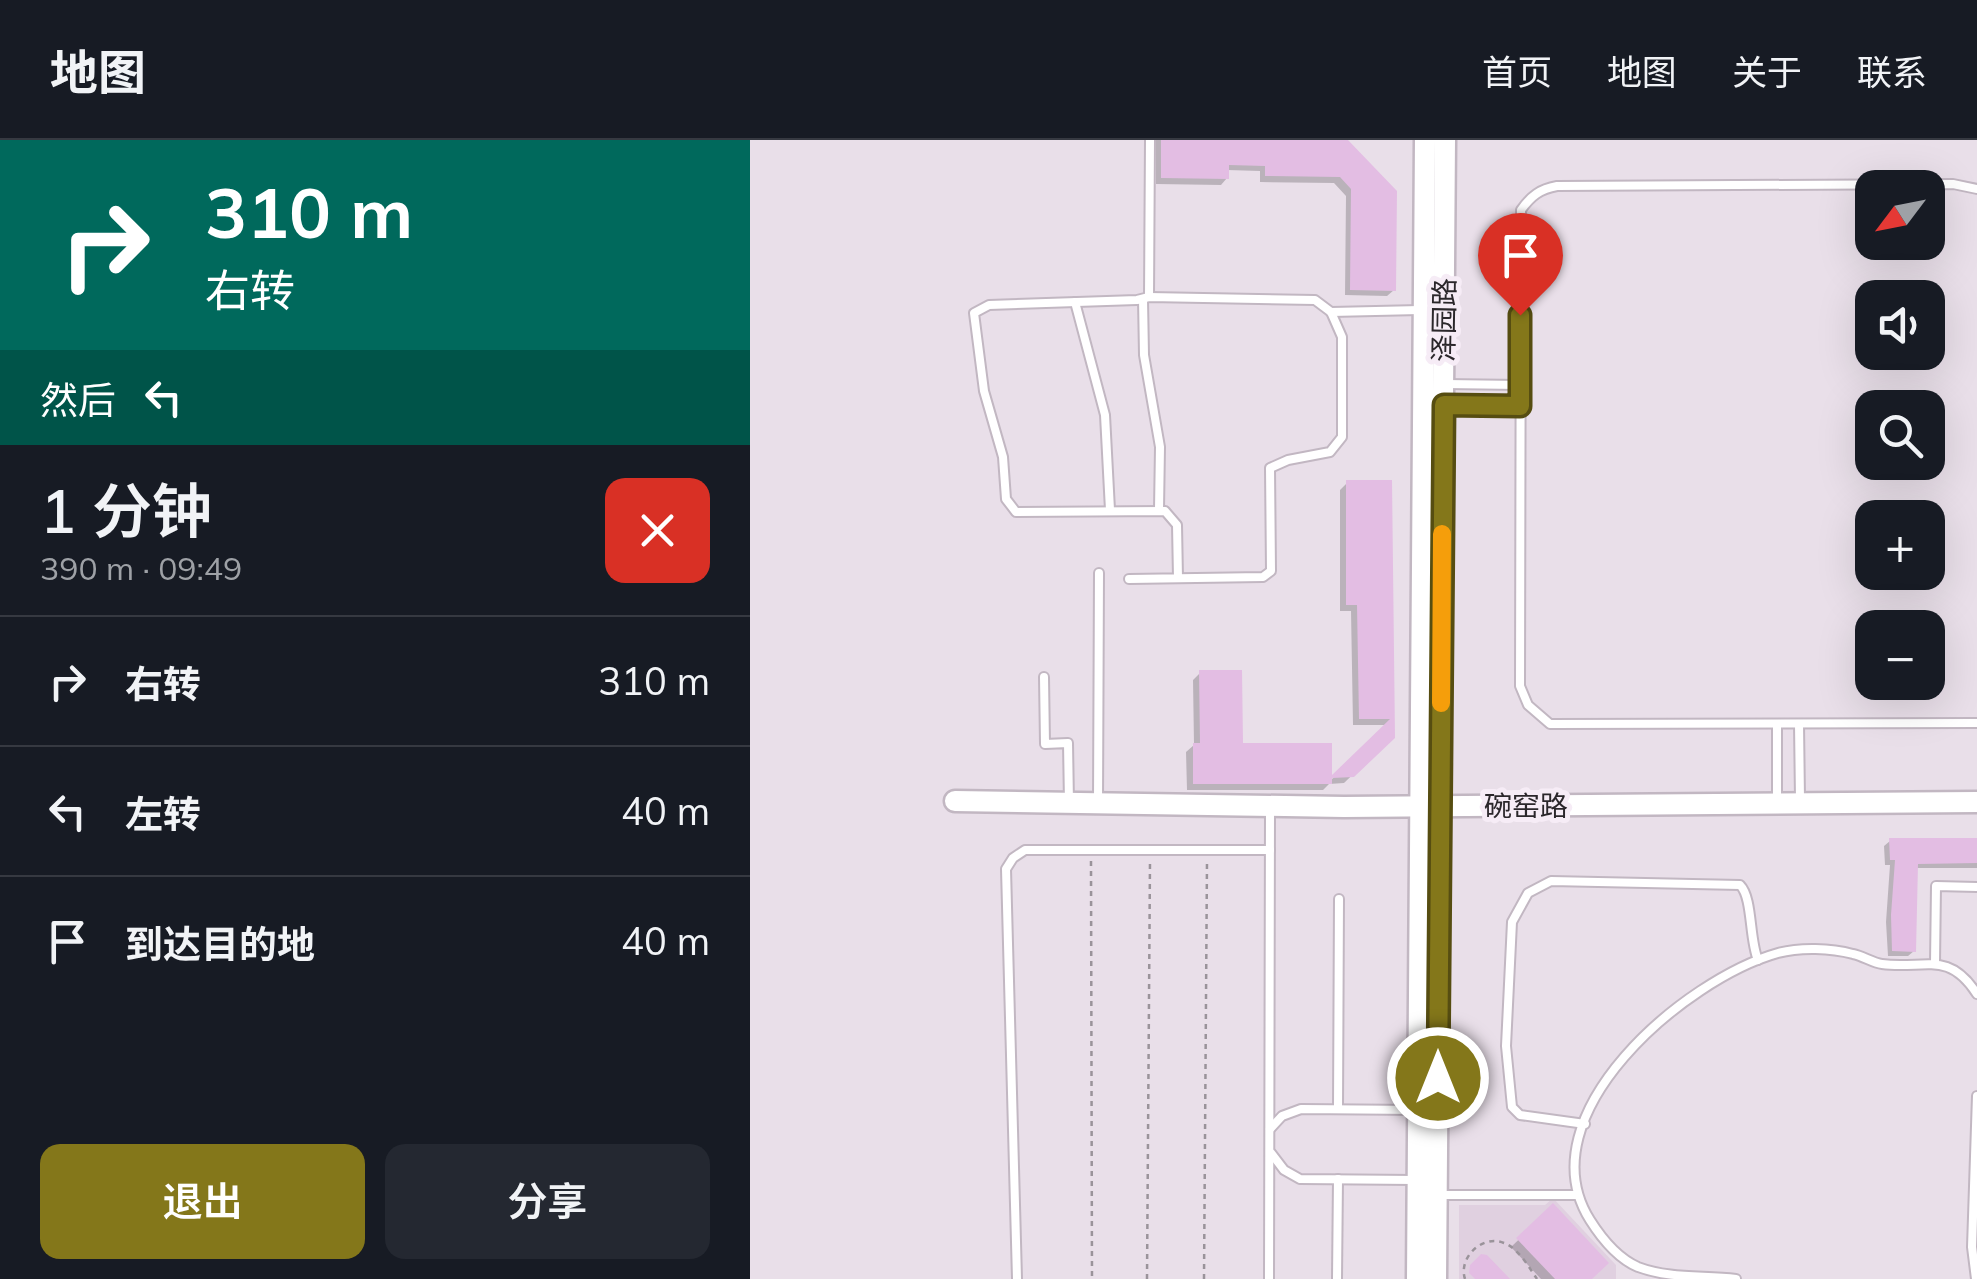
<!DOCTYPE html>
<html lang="zh">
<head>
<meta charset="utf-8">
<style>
	body { margin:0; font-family:Mulish,"Noto Sans SC",sans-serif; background:#242831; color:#f1f3f6; height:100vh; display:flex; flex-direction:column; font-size:38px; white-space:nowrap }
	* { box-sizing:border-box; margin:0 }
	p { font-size:32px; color:#9ea1a6 }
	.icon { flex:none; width:55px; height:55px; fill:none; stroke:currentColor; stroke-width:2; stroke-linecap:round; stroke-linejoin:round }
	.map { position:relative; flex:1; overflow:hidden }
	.drawer { display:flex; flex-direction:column; background:#171b24; width:750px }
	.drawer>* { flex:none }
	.top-card { background:#00695c; color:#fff; overflow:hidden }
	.needle { width:65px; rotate:238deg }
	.fabs { position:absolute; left:1105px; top:30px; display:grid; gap:20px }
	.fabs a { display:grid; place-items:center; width:90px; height:90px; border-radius:20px; background:#171b24; box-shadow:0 10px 40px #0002; font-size:50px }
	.pin { position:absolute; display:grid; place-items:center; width:85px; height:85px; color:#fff; margin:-102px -42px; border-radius:50% 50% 50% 0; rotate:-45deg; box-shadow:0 0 10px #0007 }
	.pin .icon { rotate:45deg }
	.me { position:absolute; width:110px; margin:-55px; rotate:0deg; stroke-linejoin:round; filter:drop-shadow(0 0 8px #0008) }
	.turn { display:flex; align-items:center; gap:35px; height:210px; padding:0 40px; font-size:45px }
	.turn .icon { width:130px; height:130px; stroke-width:2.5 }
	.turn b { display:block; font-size:70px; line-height:85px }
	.then { display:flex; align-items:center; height:95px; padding:0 40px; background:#0003; gap:20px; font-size:38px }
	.round { display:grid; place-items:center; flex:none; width:105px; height:105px; border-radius:20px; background:#242831 }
	.headline { display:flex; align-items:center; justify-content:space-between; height:170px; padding:0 40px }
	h1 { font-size:60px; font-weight:600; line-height:75px }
	.action { display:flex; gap:20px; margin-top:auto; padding:20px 40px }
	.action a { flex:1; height:115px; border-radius:20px; background:#84771a; color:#fff; font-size:40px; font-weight:600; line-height:115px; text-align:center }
	.action a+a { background:#242831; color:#f1f3f6 }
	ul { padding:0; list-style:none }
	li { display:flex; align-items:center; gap:30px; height:130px; padding:0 40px; border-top:2px solid #363941 }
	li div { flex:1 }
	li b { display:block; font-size:38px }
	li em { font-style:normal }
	header { display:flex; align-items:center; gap:60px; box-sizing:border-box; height:140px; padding:0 50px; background:#171b24; border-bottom:2px solid #363941 }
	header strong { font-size:48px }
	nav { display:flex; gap:55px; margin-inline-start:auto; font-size:35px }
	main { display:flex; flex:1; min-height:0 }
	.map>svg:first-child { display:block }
	.built { fill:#e0d0e0 }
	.shadow { fill:#0003 }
	.building { fill:#e3bde3 }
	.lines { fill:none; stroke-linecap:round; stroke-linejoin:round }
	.service-casing { stroke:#c2b7c2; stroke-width:12 }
	.tertiary-casing { stroke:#c2b7c2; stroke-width:25 }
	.path { stroke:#9a939a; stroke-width:2.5; stroke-dasharray:5 5; stroke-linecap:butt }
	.service { stroke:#fff; stroke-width:8 }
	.tertiary { stroke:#fff; stroke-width:20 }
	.route-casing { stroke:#564d11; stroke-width:25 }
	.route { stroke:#84771a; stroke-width:18 }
	.slow { stroke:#f59e0b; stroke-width:18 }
	.labels { text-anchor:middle; stroke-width:10; stroke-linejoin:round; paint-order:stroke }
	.street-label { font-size:28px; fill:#2b272b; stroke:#f6ecf6 }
</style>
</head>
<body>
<header>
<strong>地图</strong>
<nav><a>首页</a><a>地图</a><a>关于</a><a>联系</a></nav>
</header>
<main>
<section class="drawer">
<div class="top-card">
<div class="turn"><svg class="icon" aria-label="right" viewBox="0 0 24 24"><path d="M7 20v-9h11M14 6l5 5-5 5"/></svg><div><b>310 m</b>右转</div></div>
<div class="then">然后<svg class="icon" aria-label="left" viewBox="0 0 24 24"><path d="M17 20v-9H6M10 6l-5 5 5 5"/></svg></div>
</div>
<div class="headline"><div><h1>1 分钟</h1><p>390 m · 09:49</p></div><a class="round" style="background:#d93025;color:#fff"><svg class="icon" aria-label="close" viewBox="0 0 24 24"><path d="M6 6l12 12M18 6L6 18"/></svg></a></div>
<ul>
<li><svg class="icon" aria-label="right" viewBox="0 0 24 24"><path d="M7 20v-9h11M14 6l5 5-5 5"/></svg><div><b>右转</b></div><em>310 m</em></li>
<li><svg class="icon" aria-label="left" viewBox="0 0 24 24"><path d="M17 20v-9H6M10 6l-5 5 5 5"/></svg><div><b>左转</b></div><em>40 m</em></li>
<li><svg class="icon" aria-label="arrive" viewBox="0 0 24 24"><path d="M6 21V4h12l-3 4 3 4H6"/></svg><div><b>到达目的地</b></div><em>40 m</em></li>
</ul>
<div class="action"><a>退出</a><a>分享</a></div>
</section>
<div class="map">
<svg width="1227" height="1139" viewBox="0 0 1227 1139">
	<rect width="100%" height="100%" fill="#e9dfe9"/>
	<path class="built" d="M803,1058l63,67v14h-157v-74h86z"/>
	<g class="shadow">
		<path d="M406,0h189l49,150 -7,6 -42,-1 1,-99 -12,-13 -74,-1v-11l-33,-1v8l-6,7 -65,-1z"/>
		<path d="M597,343h42l3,254 -48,46 -15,1 -6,6h-136l-1,-38 8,-7 -1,-65 7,-7 40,72 90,36 58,-56h-35l-2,-114h-11v-121z"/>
		<path d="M1227,700v28h-62l-1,83 -6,5h-20l-2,-34 4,-57h-5l-1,-19 6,-5z"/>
		<path d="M803,1067l36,72h-48l-30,-32z"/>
	</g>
	<g class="building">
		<path d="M411,0h187l49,51 -1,100 -46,-1 1,-101 -11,-12 -75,-1v-10l-36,-1v14l-68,-1z"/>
		<path d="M596,340h46l3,258 -41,39 -22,1v6h-139v-41h7l-1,-73h43l1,73h89v32l58,-56h-31l-2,-114h-11z"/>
		<path d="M1139,698h88v25l-59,1 -2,88 -24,-1 -1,-36 4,-55h-5z"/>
		<path d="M803,1063l56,60 -17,16h-37l-39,-41z"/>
		<path d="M731,1114l6,1 23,24h-35l-6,-6 1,-8z"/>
	</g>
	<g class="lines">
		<defs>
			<g id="service">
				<path d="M1227,49l-24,-5 -396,2c-17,3 -26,10 -36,24l-1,476 8,19 22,19 427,-1"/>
				<path d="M399,157l1,-157"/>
				<path d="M393,159l1,56 16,92 -1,62"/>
				<path d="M325,162l30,113 5,95"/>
				<path d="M581,172l89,-2"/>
				<path d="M695,244l75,1"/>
				<path d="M695,265l75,1"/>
				<path d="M379,439l134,-2 8,-6 -1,-103 18,-8 42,-8 12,-15v-100l-11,-25 -16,-12 -166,-3 -12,3 -148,5 -15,8 10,78 19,66 3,42 10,13 149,-1 12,14 1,53"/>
				<path d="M294,537l1,67 23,-1 1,60"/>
				<path d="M1027,584v75"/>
				<path d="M1049,584l1,75"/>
				<path d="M348,663l1,-230"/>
				<path d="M1185,823l1,-77 41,1"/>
				<path d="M588,969l1,-210"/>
				<path d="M835,984l-65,-9 -8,-8 -6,-61 6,-124 16,-29 23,-12 189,4c13,13 9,54 18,75"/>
				<path d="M520,989l12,-13 19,-7 117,1"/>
				<path d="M521,1013l13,17 16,9 115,1"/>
				<path d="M687,1055h140"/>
				<path d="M267,1139l-11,-410 7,-11 12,-8h245"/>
				<path d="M519,1139l1,-470"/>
				<path d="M587,1139l1,-100"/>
				<path d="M986,1139c-33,-4 -66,0 -98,-12 -21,-9 -36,-28 -48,-47 -66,-105 95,-241 188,-267 22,-6 53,-5 75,1 10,2 20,9 29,10 41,6 66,-15 95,30"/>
				<path d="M1226,1139l-4,-32 5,-151"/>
			</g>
			<g id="tertiary">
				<path d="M205,661l389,6 633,-5"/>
				<path d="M667,1139l8,-1139"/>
				<path d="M686,1139l9,-1139"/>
			</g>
		</defs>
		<use href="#service" class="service-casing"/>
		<use href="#tertiary" class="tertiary-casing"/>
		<g class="path">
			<path d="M341,721l1,418"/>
			<path d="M397,1139l3,-418"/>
			<path d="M454,1139l3,-418"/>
			<path d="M715,1139c-7,-21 17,-45 39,-36 14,5 25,24 33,36"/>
		</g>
		<use href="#service" class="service"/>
		<use href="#tertiary" class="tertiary"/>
	</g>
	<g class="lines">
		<defs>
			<path id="route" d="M688,938l6,-673 76,1v-91"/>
		</defs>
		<use href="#route" class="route-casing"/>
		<use href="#route" class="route"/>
		<path class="slow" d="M691,563l1,-169"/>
	</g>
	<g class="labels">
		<g class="street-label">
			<text transform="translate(694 180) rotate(-89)" y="10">泽园路</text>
			<text x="776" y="676">碗窑路</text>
		</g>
	</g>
</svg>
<div class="fabs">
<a><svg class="needle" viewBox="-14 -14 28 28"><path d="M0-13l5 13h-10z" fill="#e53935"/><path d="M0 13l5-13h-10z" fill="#9ea1a6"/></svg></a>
<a><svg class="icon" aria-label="sound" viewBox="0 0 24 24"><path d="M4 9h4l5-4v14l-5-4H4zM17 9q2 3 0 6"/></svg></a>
<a><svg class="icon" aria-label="search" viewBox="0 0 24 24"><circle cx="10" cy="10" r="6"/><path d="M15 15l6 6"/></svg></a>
<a>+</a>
<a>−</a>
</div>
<div class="pin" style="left:770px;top:175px;background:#d93025"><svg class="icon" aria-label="arrive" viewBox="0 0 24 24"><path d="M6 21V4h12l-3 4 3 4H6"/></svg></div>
<svg class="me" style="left:688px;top:938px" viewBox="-20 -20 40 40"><circle r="17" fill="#84771a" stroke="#fff" stroke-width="3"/><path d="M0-11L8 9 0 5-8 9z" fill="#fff"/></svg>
</div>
</main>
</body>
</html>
